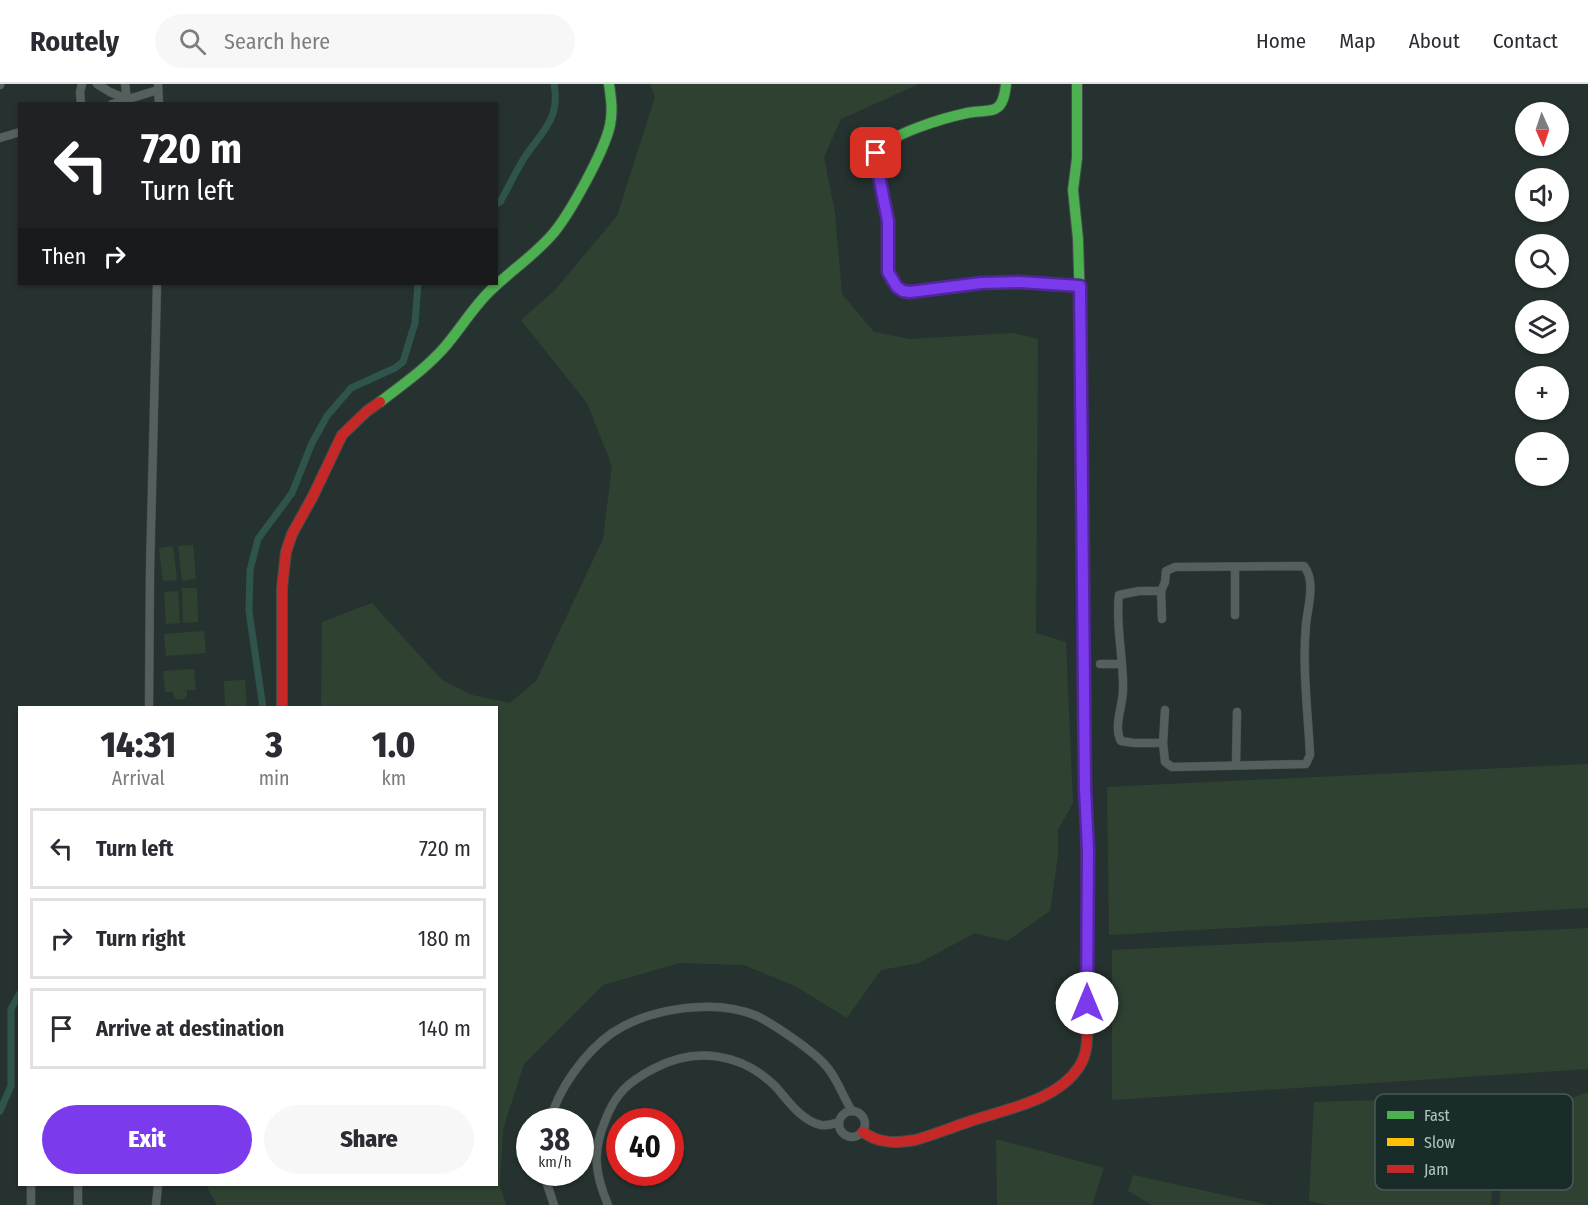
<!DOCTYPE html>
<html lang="en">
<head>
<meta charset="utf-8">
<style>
	body { margin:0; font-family:"Fira Sans Condensed",sans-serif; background:#f7f7f7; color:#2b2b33; height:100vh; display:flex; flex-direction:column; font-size:22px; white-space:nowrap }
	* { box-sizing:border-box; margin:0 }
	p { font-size:20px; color:#7c7c81 }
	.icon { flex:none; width:33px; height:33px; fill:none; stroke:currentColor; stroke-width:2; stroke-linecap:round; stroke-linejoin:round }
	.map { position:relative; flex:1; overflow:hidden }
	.sheet { position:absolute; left:18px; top:622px; width:480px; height:480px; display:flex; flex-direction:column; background:#fff; border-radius:0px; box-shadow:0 2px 4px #0004 }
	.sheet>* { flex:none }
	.top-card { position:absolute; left:18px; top:18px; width:480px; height:183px; border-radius:0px; box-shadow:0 2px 4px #0004; background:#202124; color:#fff; overflow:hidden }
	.needle { width:39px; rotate:177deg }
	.controls { position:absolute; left:1515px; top:18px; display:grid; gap:12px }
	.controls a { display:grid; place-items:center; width:54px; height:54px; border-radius:50%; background:#fff; box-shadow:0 2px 4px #0004; font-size:30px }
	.speed { position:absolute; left:516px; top:1024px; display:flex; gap:12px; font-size:30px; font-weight:700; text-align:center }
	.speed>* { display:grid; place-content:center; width:78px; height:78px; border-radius:50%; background:#fff; box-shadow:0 2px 4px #0004; line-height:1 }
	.speed small { font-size:15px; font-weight:400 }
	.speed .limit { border:9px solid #d22; background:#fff; color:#111 }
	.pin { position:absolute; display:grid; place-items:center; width:51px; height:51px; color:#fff; margin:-26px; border-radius:12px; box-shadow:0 3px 9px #0006 }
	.me { position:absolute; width:66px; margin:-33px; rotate:0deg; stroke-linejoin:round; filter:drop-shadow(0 0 4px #0008) }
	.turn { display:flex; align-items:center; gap:21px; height:126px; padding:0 24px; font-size:27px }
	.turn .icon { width:78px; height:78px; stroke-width:2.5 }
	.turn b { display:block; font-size:42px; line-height:51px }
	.then { display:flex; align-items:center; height:57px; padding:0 24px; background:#0003; gap:12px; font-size:22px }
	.eta { display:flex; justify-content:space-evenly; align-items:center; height:102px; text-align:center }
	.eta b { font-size:36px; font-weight:800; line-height:42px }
	.primary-button { display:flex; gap:12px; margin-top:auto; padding:12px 24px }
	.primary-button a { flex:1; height:69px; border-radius:36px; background:#7c3aed; color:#fff; font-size:24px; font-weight:800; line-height:69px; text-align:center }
	.primary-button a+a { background:#f7f7f7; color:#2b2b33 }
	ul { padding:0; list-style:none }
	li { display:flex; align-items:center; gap:18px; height:81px; margin:0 12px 9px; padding:0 12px; border:3px solid #e1e1e2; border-radius:0px }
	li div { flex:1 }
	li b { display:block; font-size:22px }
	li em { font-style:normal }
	header { display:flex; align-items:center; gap:36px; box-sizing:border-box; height:84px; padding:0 30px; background:#fff; border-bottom:2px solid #e1e1e2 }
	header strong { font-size:28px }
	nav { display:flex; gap:33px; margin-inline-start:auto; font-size:21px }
	.search { width:420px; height:54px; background:#f7f7f7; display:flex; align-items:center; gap:15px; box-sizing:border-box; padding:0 21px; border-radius:33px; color:#7c7c81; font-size:22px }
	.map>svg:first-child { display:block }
	.green { fill:#2f4232 }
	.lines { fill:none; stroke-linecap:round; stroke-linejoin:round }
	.canal { stroke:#2f544d; stroke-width:7 }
	.street-casing { stroke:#444d4b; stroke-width:9 }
	.fast-casing { stroke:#444d4b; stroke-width:12 }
	.slow-casing { stroke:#444d4b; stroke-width:12 }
	.jam-casing { stroke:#444d4b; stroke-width:12 }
	.street { stroke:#55605e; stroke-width:8 }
	.fast { stroke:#4caf50; stroke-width:10 }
	.slow { stroke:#ffc107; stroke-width:10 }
	.jam { stroke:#c62828; stroke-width:10 }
	.route-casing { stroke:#51269a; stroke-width:15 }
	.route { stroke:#7c3aed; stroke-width:10 }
	.key { fill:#1a2c29; stroke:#475a57; stroke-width:1.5 }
	.key-label { font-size:16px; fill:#afc4c1 }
</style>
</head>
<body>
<header>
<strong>Routely</strong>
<div class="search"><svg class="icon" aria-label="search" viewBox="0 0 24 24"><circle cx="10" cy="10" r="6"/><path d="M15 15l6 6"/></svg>Search here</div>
<nav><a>Home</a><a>Map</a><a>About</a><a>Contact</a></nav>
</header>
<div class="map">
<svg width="1588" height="1121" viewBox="0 0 1588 1121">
	<rect width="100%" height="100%" fill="#26322f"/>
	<g class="green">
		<path d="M650,0h269l-78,35 -17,38 11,56 7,81 32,38 36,7 103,-6 25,6 -2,294 30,9 7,161 -15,27v25l-8,56 -43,30 -32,-8 -56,30 -38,7 -34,48 -52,-32 -51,-21 -64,-2 -77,22 -79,79 -21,65 -3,58 6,18h-289l-11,-20h290v-477h-175l1,-86 50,-19 70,77 30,15 38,8 26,-22 67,-142 9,-73 -25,-63 -66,-83 35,-31 61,-73 38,-119z"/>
		<path d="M193,461l3,34 -14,2 -4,-35z"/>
		<path d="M173,462l4,34 -14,1 -4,-33z"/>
		<path d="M182,504h15l1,34 -15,1z"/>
		<path d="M178,507l2,32 -14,1 -2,-32z"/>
		<path d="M204,547l2,22 -40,3 -2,-22z"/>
		<path d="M194,585l2,21h-9v6l-3,3 -7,1 -3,-3 -1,-5h-8l-2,-21z"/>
		<path d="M245,596l2,28h-22l-1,-27z"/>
		<path d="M1588,680v144l-479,27 -2,-148z"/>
		<path d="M1588,844v141l-476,31v-150z"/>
		<path d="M1588,1008v113h-89l11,-109 37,-3 14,9z"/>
		<path d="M1479,1013l-5,32 -17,18 40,-10 -6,68h-164l-18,-4 5,-99z"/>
		<path d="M996,1055l108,29 -12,37h-95z"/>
		<path d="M1133,1091l136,30h-117l-24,-14z"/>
	</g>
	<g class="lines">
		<g class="canal">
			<path d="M496,120l4,-2c8,-14 15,-29 23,-42 17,-27 38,-40 31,-76"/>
			<path d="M263,624l-14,-97 1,-41 8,-31 34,-46 20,-50 15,-27 24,-28 44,-20 8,-6 12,-39 3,-39"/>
			<path d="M0,1027l11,-25v-77l9,-16"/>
		</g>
		<defs>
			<g id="street">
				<path d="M97,0l13,8 17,7 -2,-15"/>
				<path d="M158,0l1,20"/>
				<path d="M0,1v-1"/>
				<path d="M81,20l-1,-12 2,-8"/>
				<path d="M112,20l46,-14"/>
				<path d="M0,54l20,-6"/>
				<path d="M1304,482c12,15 4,40 2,58 -4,44 2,88 4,131l-4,9 -134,3 -7,-5 -2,-19h-29l-13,-2c-8,-14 2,-36 2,-51 1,-30 -8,-66 -4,-95l20,-4h22l4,-9 1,-11 9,-4z"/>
				<path d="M1161,507l1,28"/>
				<path d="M1235,531v-48"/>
				<path d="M1100,580h21"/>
				<path d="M149,624l1,-137 7,-287"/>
				<path d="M1163,659l2,-33"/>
				<path d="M1236,681l1,-53"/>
				<circle cx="852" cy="1040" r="13"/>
				<path d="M550,1038c7,-32 35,-70 62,-89 37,-25 103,-35 145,-17 18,9 58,36 70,51 11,13 16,30 25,44"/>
				<path d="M545,1089l1,8 8,24"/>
				<path d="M78,1101v20"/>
				<path d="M31,1121v-20"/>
				<path d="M156,1121l2,-20"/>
				<path d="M608,1121c-13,-31 -16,-53 -3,-84 10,-27 23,-39 48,-52 43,-23 89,-16 123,18 12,14 26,34 45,38 7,1 12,-1 18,-3"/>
			</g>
			<g id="fast">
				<path d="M1077,0v74l-4,32 5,49 3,99 2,223"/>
				<path d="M897,203l-6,-7 -3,-10 -1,-59 -10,-38v-22c15,-18 67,-33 90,-38 9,-2 20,-1 28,-4 9,-4 10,-17 11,-25"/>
				<path d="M380,318c22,-17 44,-32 63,-53 15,-17 27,-37 43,-54 19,-20 44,-36 64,-58 18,-19 55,-87 60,-112 3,-14 1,-27 -1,-41"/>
			</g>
			<path id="slow" d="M1083,477c1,152 5,304 4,457"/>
			<g id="jam">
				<path d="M897,203l10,5 74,-9 39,-1 60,4"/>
				<path d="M282,624v-120l4,-36 6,-18 21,-38 29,-61 25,-24 13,-9"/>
				<path d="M863,1048c16,12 34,11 52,8 18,-5 35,-12 53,-18 36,-13 88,-20 111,-55 10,-15 8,-32 8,-49"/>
			</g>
		</defs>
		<use href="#street" class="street-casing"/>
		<use href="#fast" class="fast-casing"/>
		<use href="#slow" class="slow-casing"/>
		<use href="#jam" class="jam-casing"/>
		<use href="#street" class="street"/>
		<use href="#fast" class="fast"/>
		<use href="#slow" class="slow"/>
		<use href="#jam" class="jam"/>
	</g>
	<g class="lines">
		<defs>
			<path id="route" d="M876,69v8l12,60v51l9,15 6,4 7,1 71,-9 39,-1 60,4 5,502 3,62 -1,153"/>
		</defs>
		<use href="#route" class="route-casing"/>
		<use href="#route" class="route"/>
	</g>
	<rect x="1375" y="1010" width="198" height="96" rx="9" class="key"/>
	<rect x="1387" y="1027" width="27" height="8" fill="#4caf50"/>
	<rect x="1387" y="1054" width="27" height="8" fill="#ffc107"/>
	<rect x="1387" y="1081" width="27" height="8" fill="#c62828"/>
	<g class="key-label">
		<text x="1424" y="1037">Fast</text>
		<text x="1424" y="1064">Slow</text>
		<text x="1424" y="1091">Jam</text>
	</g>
</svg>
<div class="controls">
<a><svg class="needle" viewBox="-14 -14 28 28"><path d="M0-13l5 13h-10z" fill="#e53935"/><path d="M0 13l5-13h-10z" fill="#7c7c81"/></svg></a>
<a><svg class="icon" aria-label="sound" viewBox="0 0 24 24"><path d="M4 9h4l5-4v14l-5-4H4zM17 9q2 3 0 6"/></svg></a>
<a><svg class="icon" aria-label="search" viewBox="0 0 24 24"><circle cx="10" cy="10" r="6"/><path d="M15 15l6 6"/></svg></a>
<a><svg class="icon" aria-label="layers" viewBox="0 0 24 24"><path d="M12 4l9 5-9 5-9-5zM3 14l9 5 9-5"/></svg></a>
<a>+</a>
<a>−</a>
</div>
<div class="speed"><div>38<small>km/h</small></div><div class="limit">40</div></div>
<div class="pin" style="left:876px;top:69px;background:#d93025"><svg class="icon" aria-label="arrive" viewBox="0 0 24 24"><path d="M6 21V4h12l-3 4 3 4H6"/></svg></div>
<svg class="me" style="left:1087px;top:919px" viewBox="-20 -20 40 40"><circle r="19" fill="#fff"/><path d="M0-13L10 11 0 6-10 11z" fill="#7c3aed"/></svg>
<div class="top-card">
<div class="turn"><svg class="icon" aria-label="left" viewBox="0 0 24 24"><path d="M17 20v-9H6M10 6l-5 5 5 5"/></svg><div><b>720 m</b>Turn left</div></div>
<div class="then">Then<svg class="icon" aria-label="right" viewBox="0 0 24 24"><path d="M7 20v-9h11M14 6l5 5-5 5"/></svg></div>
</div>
<section class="sheet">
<div class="eta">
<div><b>14:31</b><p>Arrival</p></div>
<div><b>3</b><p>min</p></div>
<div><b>1.0</b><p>km</p></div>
</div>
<ul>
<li><svg class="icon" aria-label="left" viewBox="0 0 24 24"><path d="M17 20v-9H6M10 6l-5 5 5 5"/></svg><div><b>Turn left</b></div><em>720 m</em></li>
<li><svg class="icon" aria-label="right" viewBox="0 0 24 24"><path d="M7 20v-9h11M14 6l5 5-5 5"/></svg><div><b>Turn right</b></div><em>180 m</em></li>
<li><svg class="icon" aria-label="arrive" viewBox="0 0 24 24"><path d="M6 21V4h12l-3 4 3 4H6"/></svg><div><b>Arrive at destination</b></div><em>140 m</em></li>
</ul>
<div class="primary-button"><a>Exit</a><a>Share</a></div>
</section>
</div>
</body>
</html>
